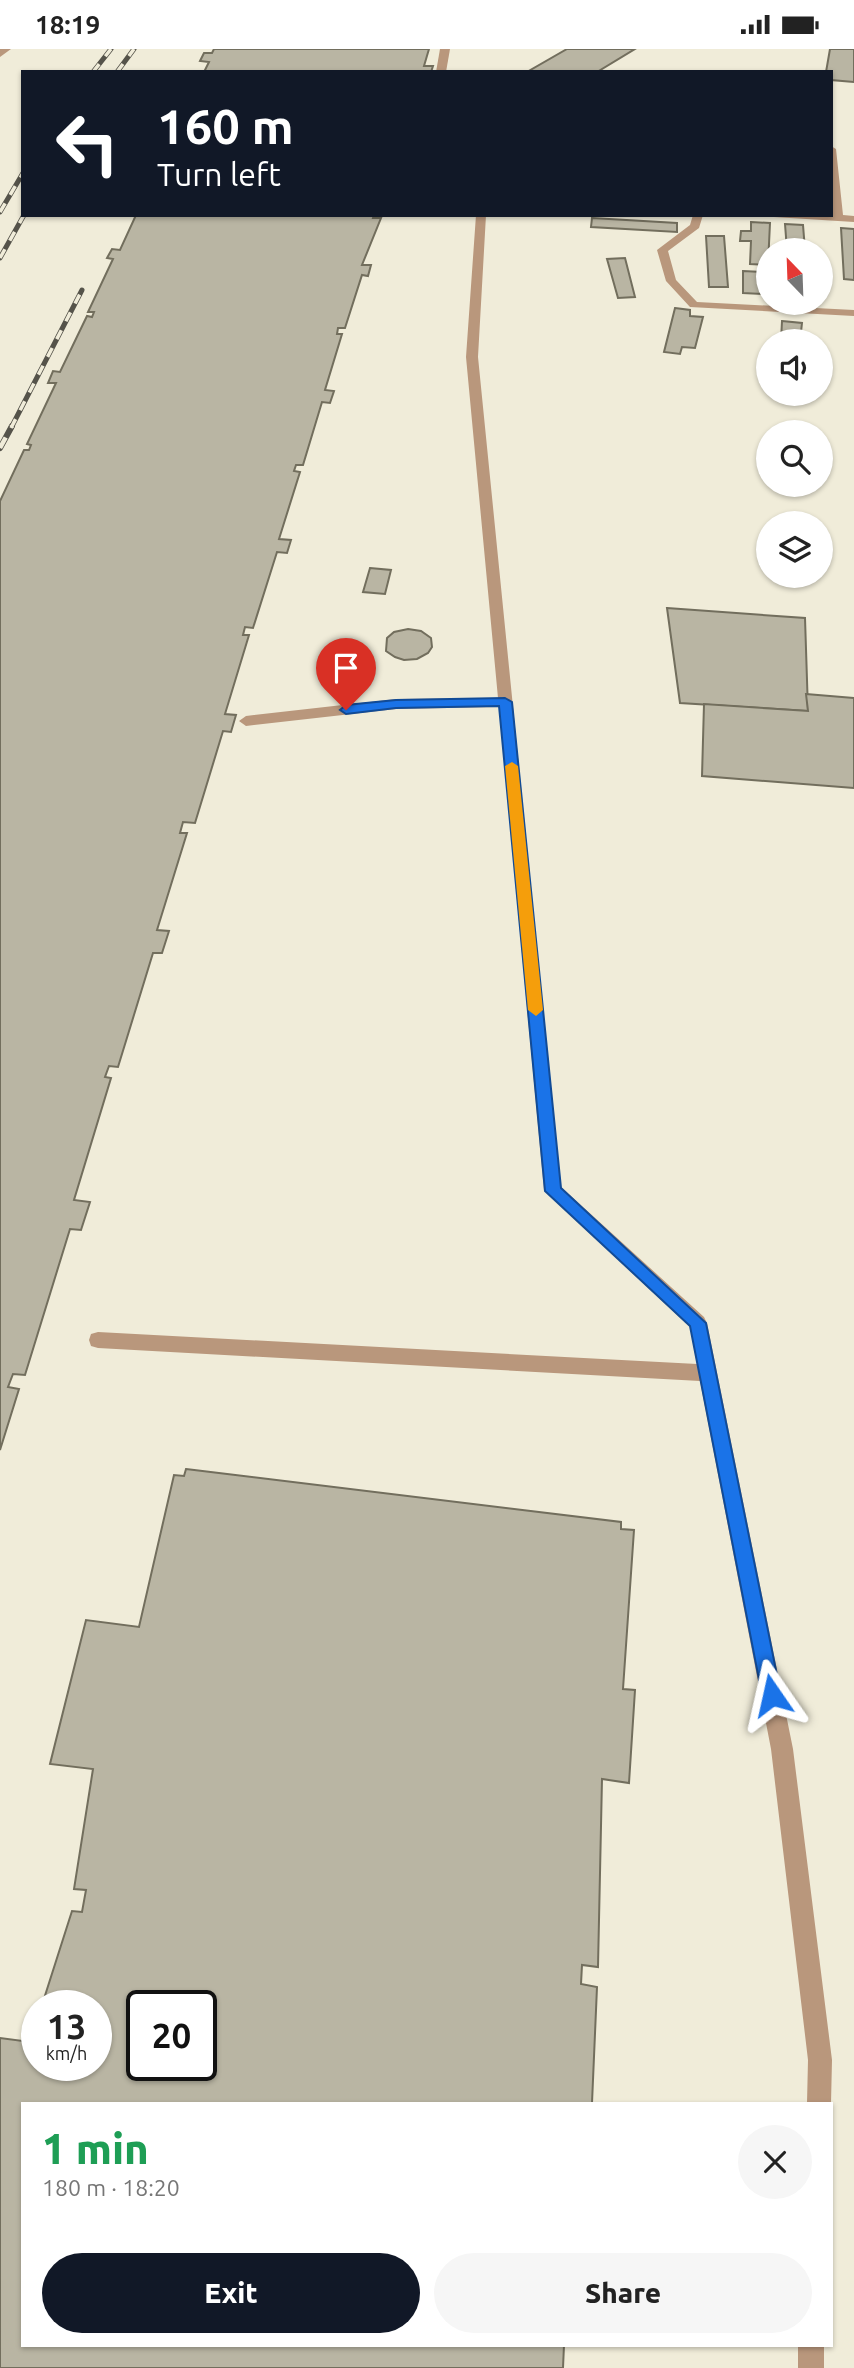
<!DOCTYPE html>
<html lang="en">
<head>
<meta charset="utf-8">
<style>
	body { margin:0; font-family:Ubuntu,sans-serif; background:#f6f6f6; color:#222; height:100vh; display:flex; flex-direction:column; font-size:26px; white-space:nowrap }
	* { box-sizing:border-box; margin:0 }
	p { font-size:23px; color:#767676 }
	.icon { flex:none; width:38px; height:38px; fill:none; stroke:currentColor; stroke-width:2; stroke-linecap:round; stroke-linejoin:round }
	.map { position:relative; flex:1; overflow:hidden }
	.sheet { position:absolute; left:21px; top:2053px; width:812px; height:245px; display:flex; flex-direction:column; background:#fff; border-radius:0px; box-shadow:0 2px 5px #0004 }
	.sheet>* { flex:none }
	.banner { position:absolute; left:21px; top:21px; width:812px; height:147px; border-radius:0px; box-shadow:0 2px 5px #0004; background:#111827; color:#fff; overflow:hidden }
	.needle { width:46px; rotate:337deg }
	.tools { position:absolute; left:756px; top:189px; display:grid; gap:14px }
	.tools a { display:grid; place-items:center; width:77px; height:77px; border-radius:50%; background:#fff; box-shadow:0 2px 5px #0004; font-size:35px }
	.speed { position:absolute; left:21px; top:1941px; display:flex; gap:14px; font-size:35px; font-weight:700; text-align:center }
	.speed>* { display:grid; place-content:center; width:91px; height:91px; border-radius:50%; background:#fff; box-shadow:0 2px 5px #0004; line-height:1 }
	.speed small { font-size:18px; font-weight:400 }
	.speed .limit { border:4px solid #111; border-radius:10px; background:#fff; color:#111 }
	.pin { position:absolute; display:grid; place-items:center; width:60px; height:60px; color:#fff; margin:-72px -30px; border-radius:50% 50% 50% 0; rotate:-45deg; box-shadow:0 0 7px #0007 }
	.pin .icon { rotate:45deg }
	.me { position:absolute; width:77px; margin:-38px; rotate:349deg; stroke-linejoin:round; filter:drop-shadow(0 0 5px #0008) }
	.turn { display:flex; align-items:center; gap:24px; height:147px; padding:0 21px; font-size:32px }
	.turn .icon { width:91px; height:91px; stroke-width:2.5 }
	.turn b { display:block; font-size:49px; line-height:60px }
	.round { display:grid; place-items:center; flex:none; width:74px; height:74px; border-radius:37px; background:#f6f6f6 }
	.head { display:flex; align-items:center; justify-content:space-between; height:119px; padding:0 21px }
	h1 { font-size:42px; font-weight:800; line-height:52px; color:#1e9e55 }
	.action { display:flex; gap:14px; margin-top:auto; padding:14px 21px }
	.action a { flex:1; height:80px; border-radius:42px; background:#111827; color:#fff; font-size:28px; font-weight:800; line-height:80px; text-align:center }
	.action a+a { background:#f6f6f6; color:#222 }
	.status { display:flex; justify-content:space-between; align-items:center; height:49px; padding:0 35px; background:#fff; direction:ltr }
	.status svg { height:19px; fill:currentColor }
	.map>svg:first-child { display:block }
	.building { fill:#b9b5a3; stroke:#726e5d; stroke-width:2; fill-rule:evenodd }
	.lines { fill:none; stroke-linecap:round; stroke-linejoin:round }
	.minor { fill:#b9977c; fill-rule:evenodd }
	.rail-far1-casing { stroke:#55534a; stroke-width:5 }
	.rail-casing { stroke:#55534a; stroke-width:6 }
	.rail-far1 { stroke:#f0ecd9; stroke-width:3.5; stroke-dasharray:10; stroke-linecap:butt }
	.rail { stroke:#f0ecd9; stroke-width:4.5; stroke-dasharray:12; stroke-linecap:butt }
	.route { fill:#1a73e8; stroke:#114b97; stroke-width:2 }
	.slow { fill:#f59e0b }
</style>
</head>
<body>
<div class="status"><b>18:19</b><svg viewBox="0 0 49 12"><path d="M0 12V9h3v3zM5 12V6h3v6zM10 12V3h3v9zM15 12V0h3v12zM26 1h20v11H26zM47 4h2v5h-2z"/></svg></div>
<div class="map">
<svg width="854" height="2319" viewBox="0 0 854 2319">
	<rect width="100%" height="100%" fill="#f0ecd9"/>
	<g class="building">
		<path d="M214,0h215l-5,17h9l-2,6h-227l5,-10 -9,-1 4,-8h8z"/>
		<path d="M567,0h68l-38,23h-70z"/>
		<path d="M830,0h24v33l-23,-2v-8h-5z"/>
		<path d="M136,166h238l-1,3h8l-19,47h9l-3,11 -6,-1 -17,53h-7l-1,6h5l-17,56 9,1 -4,12 -8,-1 -19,63h-7l-2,6 6,1 -21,67 12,1 -4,13 -10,-1 -24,76 -8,-1 -2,8h6l-24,79 11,1 -5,17 -8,-1 -28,92 -12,-1 -3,11h7l-30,97 12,1 -7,22h-9l-35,114 -9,-1 -4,11 6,1 -37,122 16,2 -9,28 -11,-1 -45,146 -12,-1 -5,13 11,2 -19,61v-949l24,-51h5l2,-5 -4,-1 29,-61h-8l5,-12 7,1 27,-56 5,1 2,-5h-6l25,-53 -6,-1 5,-9 8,1z"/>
		<path d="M592,169l85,5v9l-86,-5z"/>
		<path d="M751,173l19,1 -2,42 -18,-1 1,-23h-11l1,-10h10z"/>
		<path d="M785,175l18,1 2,25h-18z"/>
		<path d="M841,179l13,1v51l-10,-1z"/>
		<path d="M706,187h18l4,51h-19z"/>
		<path d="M625,209l10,39 -17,1 -11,-39z"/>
		<path d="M743,222l19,1v22l-19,-1z"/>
		<path d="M675,259l15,2v6l13,1 -8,31 -13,-1 -2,7 -16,-2z"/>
		<path d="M782,272l20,2 -2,18h-19z"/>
		<path d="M370,519l21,2 -6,24 -22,-2z"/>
		<path d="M667,559l138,10 3,93 -128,-8z"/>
		<path d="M408,580l13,2 10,7 1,9 -4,6 -11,6 -13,1 -9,-3 -9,-6 1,-13 7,-6z"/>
		<path d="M806,645l48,4v90l-152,-12 2,-72 104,7z"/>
		<path d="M186,1420l435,53v7l13,1 -11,159 12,1 -6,93 -27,-4 -4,188 -16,-2 -1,19 16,3 -5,116h-569v242h541l-1,23h-563v-330l30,4 7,-21v44h59v-60h-54l30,-94 10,1 4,-22 -12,-1 19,-120 -43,-5 36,-144 53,7 35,-152 10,1zM142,1956h59v60h-59z"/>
	</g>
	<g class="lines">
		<g class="minor">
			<path d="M0,0h11l-11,8z"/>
			<path d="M440,0h10l-4,23h-10z"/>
			<path d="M831,97l5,3 7,66 11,1v6l-80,-5 -1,-2h59z"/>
			<path d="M476,166h10l-8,142 83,830 143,130 3,6 86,426 39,311 -1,43h-24l1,-43 -37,-311 -71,-368 -602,-33 -7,-2 -2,-6 2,-6 7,-2 599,32 -7,-37 -146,-137 -45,-483 -103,2 -150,17 -7,-5 7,-5 150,-17 102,-1 -32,-341z"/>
			<path d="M693,166h10l-4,13 -31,23 8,29 21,22 157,8v6l-164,-9 -24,-26 -9,-31 33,-25z"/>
			<rect x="798" y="2296" width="26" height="23"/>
		</g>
		<defs>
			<g id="rail-far1">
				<path d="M93,23l18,-23"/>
				<path d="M117,23l17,-23"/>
				<path d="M0,163l23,-39"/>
				<path d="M0,209l24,-43"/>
				<path d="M11,379l71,-138"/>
			</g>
			<path id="rail" d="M0,399l12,-22"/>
		</defs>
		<use href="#rail-far1" class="rail-far1-casing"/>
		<use href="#rail" class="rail-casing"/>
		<use href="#rail-far1" class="rail-far1"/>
		<use href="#rail" class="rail"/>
	</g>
	<path class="route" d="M505,649l7,4 49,486 145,135 75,372 -2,7 -7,2 -7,-2 -3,-7 -72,-369 -145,-135 -46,-485 -103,2 -50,6 -6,-4 6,-5 50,-5z"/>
	<path class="slow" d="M512,713l6,4 25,244 -7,6 -8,-6 -23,-244z"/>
</svg>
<div class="tools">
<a><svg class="needle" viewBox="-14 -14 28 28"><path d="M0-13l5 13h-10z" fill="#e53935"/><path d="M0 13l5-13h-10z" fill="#767676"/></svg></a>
<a><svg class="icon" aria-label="sound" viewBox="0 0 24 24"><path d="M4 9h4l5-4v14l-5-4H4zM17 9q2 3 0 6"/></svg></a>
<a><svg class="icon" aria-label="search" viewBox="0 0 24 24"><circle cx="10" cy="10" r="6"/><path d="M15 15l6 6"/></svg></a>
<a><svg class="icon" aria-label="layers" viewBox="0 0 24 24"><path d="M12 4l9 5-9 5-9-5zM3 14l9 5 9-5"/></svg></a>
</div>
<div class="speed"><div>13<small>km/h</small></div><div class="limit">20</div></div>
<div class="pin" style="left:346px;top:661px;background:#d93025"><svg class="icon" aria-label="arrive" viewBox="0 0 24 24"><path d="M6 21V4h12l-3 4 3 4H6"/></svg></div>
<svg class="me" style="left:772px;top:1646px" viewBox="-20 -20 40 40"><path d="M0-17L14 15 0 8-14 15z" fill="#1a73e8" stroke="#fff" stroke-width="4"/></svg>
<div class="banner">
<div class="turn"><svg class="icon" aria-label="left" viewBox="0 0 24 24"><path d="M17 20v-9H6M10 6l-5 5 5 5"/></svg><div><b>160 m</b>Turn left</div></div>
</div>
<section class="sheet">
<div class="head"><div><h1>1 min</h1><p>180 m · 18:20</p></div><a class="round"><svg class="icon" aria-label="close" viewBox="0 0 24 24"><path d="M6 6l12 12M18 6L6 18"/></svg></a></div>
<div class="action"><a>Exit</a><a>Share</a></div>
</section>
</div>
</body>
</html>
